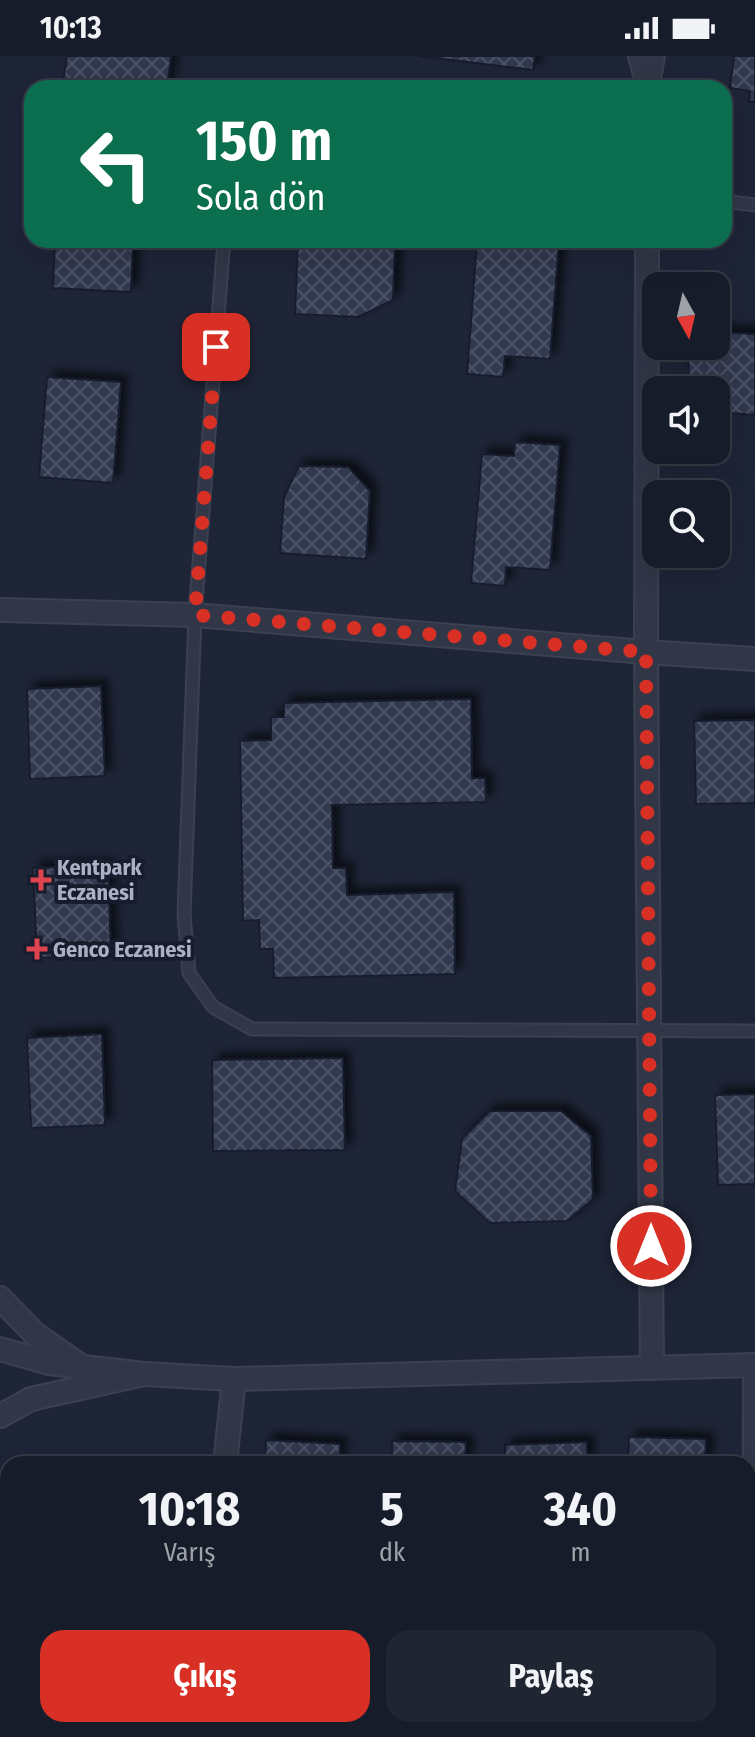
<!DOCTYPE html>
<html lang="tr">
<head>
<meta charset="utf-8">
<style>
	body { margin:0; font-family:"Fira Sans Condensed",sans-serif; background:#1f2531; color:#f1f3f6; height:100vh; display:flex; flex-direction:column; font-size:30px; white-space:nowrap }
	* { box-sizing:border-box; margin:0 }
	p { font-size:26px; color:#9ea1a8 }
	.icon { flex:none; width:44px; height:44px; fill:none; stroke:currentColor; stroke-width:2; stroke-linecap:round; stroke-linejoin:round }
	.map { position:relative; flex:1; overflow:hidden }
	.side { position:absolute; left:0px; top:1400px; width:756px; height:282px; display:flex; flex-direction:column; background:#161c29; border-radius:24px 24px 0 0; box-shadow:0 8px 32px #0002,0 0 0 2px #353a46 }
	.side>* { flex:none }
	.top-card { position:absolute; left:24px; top:24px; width:708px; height:168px; border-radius:24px; box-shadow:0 8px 32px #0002,0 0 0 2px #353a46; background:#0b6e4f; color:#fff; overflow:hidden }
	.needle { width:52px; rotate:172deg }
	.buttons { position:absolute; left:642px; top:216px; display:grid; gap:16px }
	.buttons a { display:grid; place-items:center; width:88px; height:88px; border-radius:16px; background:#161c29; box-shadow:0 8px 32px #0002,0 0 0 2px #353a46; font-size:40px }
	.pin { position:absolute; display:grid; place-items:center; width:68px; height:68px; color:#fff; margin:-34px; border-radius:16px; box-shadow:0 4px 12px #0006 }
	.me { position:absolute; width:88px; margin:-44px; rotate:0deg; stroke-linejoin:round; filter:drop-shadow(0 0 6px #0008) }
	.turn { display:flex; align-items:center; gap:28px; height:168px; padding:0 40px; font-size:36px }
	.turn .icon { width:104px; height:104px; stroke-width:2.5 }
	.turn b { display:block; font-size:56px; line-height:68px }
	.eta { display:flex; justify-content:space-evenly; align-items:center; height:136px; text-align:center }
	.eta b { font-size:48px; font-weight:700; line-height:56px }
	.button { display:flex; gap:16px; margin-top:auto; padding:16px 40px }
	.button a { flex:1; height:92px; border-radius:24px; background:#d93025; color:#fff; font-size:32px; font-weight:700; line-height:92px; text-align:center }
	.button a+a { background:#1f2531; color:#f1f3f6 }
	.status { display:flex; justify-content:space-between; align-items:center; height:56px; padding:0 40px; background:#161c29; direction:ltr }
	.status svg { height:22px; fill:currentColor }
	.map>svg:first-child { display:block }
	.building { fill:url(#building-cross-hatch); stroke:#191f2e; stroke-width:2; filter:url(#shadow) }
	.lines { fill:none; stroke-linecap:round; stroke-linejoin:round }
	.lane-casing { stroke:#3b4151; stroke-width:15 }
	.street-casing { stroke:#3b4151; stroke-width:26 }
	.lane { stroke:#313747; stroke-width:11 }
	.street { stroke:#313747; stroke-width:22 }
	.route { stroke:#d93025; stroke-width:14; stroke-dasharray:0 25.2 }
	.health-dot { fill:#e0444e; stroke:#171d2c; stroke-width:3 }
	.labels { text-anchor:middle; stroke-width:8; stroke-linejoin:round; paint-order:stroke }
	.poi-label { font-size:22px; font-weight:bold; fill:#abb1c5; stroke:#171d2c; text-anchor:start }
</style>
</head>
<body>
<div class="status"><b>10:13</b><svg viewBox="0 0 49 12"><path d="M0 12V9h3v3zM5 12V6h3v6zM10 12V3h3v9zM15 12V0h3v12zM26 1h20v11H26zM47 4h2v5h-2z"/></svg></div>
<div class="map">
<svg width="755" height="1681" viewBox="0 0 755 1681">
	<defs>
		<pattern id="building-cross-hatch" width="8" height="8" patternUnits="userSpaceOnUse" patternTransform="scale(2)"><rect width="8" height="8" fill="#30384e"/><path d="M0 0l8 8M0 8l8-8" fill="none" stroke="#4b5266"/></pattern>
		<filter id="shadow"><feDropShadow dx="7" dy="-7" stdDeviation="4" flood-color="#0009"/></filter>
	</defs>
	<rect width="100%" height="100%" fill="#1e2537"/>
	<g class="building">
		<path d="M67,0h104l-4,32h-105z"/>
		<path d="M419,0h116l-2,14z"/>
		<path d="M734,0h21v46h-6l1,-11 -20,-3z"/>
		<path d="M55,184h78l-2,52 -78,-4z"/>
		<path d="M298,184h97l-2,60 -35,17 -63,-3z"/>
		<path d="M510,184h49l-9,119 -45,-3 -2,21 -36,-3 10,-131 33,2z"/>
		<path d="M716,276l39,2v81l-39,-3v-22h-27l-1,-44h28z"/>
		<path d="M47,321l74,5 -8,101 -74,-6z"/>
		<path d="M515,386l45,3 -10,125 -44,-3 -1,19 -34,-3 11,-129 32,2z"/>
		<path d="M299,410l49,1 22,24 -4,68 -86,-6 4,-56z"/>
		<path d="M101,630l4,90 -75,3 -3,-90z"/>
		<path d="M471,643l1,79h13l1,24 -154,3 1,63h13l1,27 107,-3 1,82 -181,4 -1,-29h-13l-1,-29 -16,1 -3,-180 31,-1v-23h13v-14z"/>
		<path d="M755,664v83l-59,1 -2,-83z"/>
		<path d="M108,809l3,90 -74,3 -4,-90z"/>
		<path d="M102,978l3,91 -74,3 -4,-90z"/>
		<path d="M343,1002l2,92 -132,1 -1,-91z"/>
		<path d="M755,1038v90l-37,1 -3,-90z"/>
		<path d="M490,1055h71l30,25 2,63 -26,22 -77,2 -35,-32 7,-52z"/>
		<path d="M629,1381l77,2 -1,25h-77z"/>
		<path d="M266,1384l74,4 -1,20h-74z"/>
		<path d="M392,1385l74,1 -1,22h-73z"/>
		<path d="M587,1386v22h-82v-19z"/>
		<path d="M8,1447v81l-8,-6v-65z"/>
		<path d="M0,1577l8,2v82l-8,-2z"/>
	</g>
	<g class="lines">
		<defs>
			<g id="lane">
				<path d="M724,145l31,4"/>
				<path d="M224,184l-29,375 -11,299 5,59 24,34 39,22 503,2"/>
			</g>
			<g id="street">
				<path d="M640,0l8,29 5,-29"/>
				<path d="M647,184l-1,412 6,716"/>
				<path d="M0,554l195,5 451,37 109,7"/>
				<path d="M0,1242l35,36 43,30"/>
				<path d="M0,1293l49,14 95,11 -113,25 -31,17"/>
				<path d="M144,1318l90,5"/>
				<path d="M225,1408l9,-85 521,-14"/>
				<path d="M754,1655l1,-346"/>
				<path d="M195,1681l1,-7"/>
				<path d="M617,1681l1,-7"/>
			</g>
		</defs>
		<use href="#lane" class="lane-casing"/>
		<use href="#street" class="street-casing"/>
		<use href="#lane" class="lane"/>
		<use href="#street" class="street"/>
	</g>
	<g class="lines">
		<path class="route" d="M216,291l-21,268 451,37 5,594"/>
	</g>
	<g class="health-dot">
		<path d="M37 812h8v8h8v8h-8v8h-8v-8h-8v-8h8z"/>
		<path d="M33 881h8v8h8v8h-8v8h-8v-8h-8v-8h8z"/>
	</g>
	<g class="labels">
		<g class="poi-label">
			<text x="57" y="819">Kentpark<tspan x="57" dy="25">Eczanesi</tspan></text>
			<text x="53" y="901">Genco Eczanesi</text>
		</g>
	</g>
</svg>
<div class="buttons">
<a><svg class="needle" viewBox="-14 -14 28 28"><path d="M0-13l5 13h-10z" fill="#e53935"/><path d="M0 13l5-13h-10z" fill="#9ea1a8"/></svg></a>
<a><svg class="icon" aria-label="sound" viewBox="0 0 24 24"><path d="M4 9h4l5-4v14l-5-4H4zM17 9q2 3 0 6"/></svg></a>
<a><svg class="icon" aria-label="search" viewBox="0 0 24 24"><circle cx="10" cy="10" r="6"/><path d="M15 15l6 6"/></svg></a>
</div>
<div class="pin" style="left:216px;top:291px;background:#d93025"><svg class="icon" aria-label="arrive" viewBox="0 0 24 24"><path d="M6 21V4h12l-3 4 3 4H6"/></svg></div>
<svg class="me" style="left:651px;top:1190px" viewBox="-20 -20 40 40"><circle r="17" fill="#d93025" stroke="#fff" stroke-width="3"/><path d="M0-11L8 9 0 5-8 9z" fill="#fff"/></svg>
<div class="top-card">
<div class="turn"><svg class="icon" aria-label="left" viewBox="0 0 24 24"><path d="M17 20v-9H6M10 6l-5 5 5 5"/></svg><div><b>150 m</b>Sola dön</div></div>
</div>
<section class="side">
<div class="eta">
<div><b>10:18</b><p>Varış</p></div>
<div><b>5</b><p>dk</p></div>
<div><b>340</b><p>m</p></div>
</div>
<div class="button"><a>Çıkış</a><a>Paylaş</a></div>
</section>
</div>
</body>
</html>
